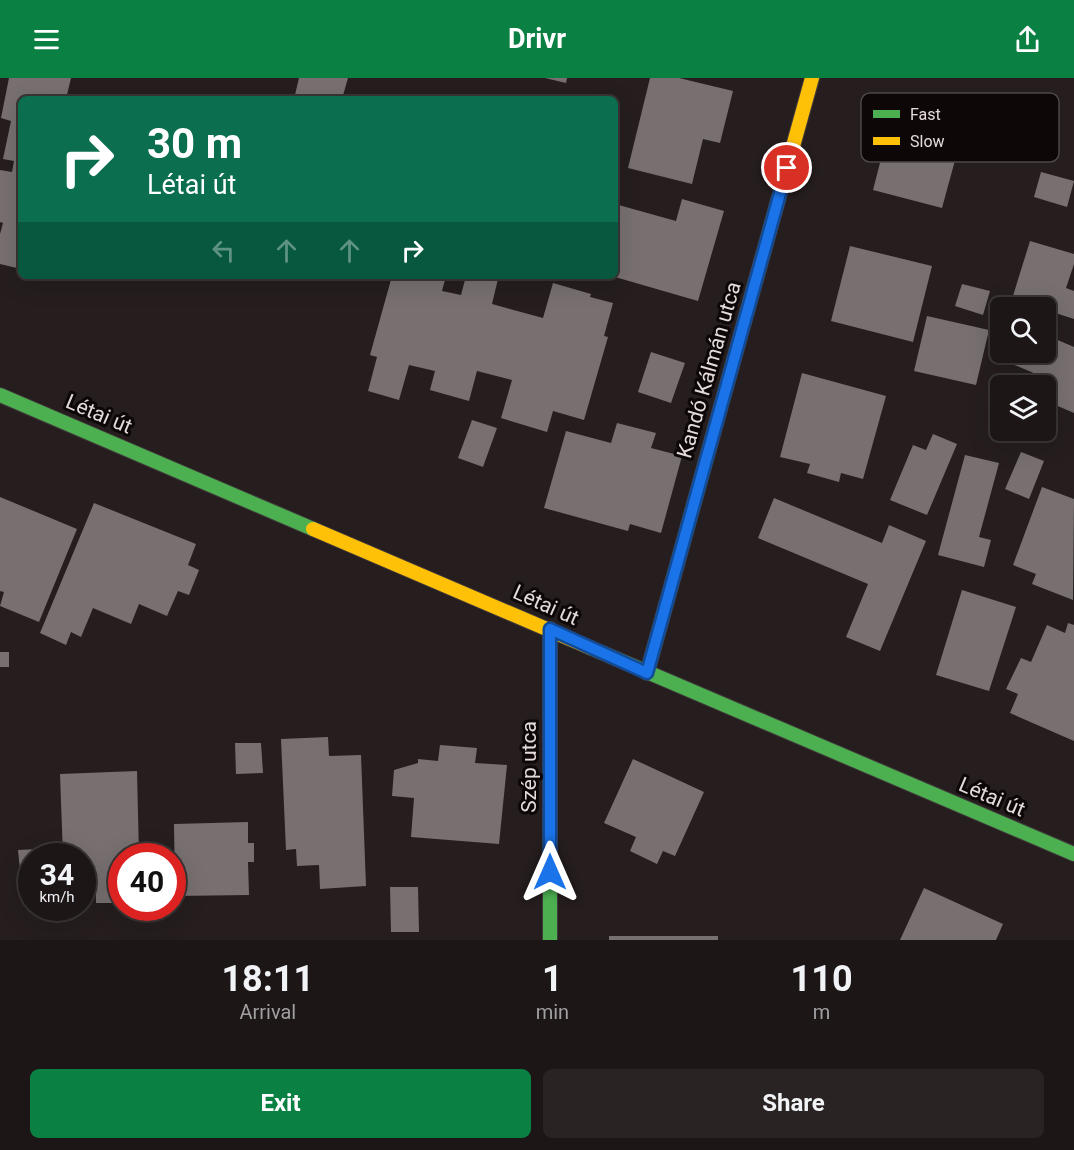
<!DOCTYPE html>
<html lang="en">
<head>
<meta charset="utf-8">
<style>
	body { margin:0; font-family:Roboto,sans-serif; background:#292323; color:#f1f3f6; height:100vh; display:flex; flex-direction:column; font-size:22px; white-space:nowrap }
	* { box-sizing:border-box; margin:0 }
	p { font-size:20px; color:#a09fa1 }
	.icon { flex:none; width:33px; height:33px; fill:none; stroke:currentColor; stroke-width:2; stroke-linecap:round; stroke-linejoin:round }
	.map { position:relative; height:862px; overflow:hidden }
	.drawer { display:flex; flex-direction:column; background:#1c1616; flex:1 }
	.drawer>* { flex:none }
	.guide { position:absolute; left:18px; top:18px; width:600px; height:183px; border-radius:9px; box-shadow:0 6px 24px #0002,0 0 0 2px #3a3535; background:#0b6e4f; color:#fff; overflow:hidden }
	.tools { position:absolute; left:990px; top:219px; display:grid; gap:12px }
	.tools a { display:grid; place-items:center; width:66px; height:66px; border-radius:9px; background:#1c1616; box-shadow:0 6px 24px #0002,0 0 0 2px #3a3535; font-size:30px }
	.speed { position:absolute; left:18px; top:765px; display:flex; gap:12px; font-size:30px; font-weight:700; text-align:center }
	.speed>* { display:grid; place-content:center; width:78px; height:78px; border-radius:50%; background:#1c1616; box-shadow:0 6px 24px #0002,0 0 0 2px #3a3535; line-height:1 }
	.speed small { font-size:15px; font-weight:400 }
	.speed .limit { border:9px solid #d22; background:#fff; color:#111 }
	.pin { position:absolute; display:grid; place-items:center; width:51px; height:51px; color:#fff; margin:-26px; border:3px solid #fff; border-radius:50%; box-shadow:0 2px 6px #0007 }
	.me { position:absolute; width:66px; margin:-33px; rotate:0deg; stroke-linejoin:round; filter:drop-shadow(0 0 4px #0008) }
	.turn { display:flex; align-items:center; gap:21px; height:126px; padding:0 30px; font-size:27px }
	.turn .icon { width:78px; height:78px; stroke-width:2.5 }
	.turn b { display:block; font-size:42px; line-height:51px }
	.lanes { display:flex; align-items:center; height:57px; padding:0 30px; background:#0003; justify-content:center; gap:30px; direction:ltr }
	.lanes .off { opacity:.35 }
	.eta { display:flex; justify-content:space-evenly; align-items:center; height:102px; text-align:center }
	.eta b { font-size:36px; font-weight:700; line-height:42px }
	.action { display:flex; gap:12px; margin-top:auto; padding:12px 30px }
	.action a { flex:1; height:69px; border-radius:9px; background:#0b8043; color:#fff; font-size:24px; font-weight:700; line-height:69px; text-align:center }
	.action a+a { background:#292323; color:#f1f3f6 }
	header { display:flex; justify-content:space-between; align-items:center; height:78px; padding:0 30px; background:#0b8043; color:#fff; font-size:27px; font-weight:700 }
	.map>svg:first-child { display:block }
	.building { fill:#787070 }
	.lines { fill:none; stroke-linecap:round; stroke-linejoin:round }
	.fast-casing { stroke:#413a3a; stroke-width:16 }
	.slow-casing { stroke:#413a3a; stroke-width:16 }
	.fast { stroke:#4caf50; stroke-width:14 }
	.slow { stroke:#ffc107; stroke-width:14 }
	.route-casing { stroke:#114b97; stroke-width:15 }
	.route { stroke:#1a73e8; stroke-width:10 }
	.labels { text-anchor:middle; stroke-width:6; stroke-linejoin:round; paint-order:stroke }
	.street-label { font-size:21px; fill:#e5dbda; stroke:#0d0707 }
	.key { fill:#0d0707; stroke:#4e4746; stroke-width:1.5 }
	.key-label { font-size:16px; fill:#e5dbda }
</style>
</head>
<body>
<header><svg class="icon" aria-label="menu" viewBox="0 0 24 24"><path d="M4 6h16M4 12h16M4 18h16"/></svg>Drivr<svg class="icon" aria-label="share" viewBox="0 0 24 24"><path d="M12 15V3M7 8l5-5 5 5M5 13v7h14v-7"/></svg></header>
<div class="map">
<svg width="1074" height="862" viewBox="0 0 1074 862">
	<rect width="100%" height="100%" fill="#261e1e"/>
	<g class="building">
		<path d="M9,0h62l-5,21h-45v170l-21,-5v-30l3,-11 -3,-1v-52l12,2 2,-11 -11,-2 8,-38 -10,-3z"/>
		<path d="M299,0h49l-6,21h-48z"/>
		<path d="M545,0h22l-1,5z"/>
		<path d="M650,0h29l54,13 -13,52 -17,-4 -11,45 -64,-16z"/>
		<path d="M890,46l70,18 -18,66 -69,-18z"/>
		<path d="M1041,94l33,9 -7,26 -33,-10z"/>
		<path d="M682,121l42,12 -26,90 -83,-24v-73l61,17z"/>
		<path d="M1030,163l44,13v10l-8,24 8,3v28l-28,-9v-2h-8l-26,-9z"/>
		<path d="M850,168l82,20 -19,76 -82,-21z"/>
		<path d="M392,198h54l-4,15 19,4 5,-19h20l12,3 -6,25 51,14 10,-35 38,11 -1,3 23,6 -9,33 4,1 -24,83 -31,-9 -6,21 -46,-14 11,-38 -35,-9 -8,30 -39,-11 5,-19 -26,-6 -10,35 -31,-9 9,-34 -7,-2z"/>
		<path d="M962,206l28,7 -7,24 -28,-9z"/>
		<path d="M927,238l62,14 -13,55 -62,-14z"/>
		<path d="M1046,257l28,12v66l-28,-12v-15h-6l3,-9 -33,-14 4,-11h32z"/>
		<path d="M651,274l34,11 -14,40 -33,-11z"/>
		<path d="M802,295l84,23 -23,83 -22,-6 -2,9 -32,-9 3,-9 -30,-7z"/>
		<path d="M472,342l25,8 -14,39 -25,-9z"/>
		<path d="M617,345l39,10 -5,15 31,8 -21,77 -31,-9 -2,7 -84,-23 22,-77 45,12z"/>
		<path d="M933,356l24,10 -30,71 -37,-15 23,-55 13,5z"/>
		<path d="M1021,374l23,9 -15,38 -24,-10z"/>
		<path d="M965,377l34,8 -20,74 12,3 -7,27 -46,-12z"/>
		<path d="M1042,409l32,12 -1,101 -41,-16 4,-10 -23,-9z"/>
		<path d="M0,419l77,32 -38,93 -39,-16 4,-14 -4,-1z"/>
		<path d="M774,420l108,45 7,-18 37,16 -46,110 -34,-14 22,-53 -110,-46z"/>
		<path d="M94,425l102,41 -8,21 11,5 -10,25 -11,-4 -11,25 -28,-12 -8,20 -38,-16 -12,29 -10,-5 -5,13 -26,-12z"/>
		<path d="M962,512l54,17 -27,84 -53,-16z"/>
		<path d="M1068,545l6,2v116l-64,-28 8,-19 -12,-5 15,-31 10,4 16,-37 18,8z"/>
		<rect x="0" y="574" width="9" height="15"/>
		<path d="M328,659l1,19 32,-1 5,131 -46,3 -1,-24 -22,1 -1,-17 -10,1 -5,-111z"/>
		<path d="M235,665h26l2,30 -27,1z"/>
		<path d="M440,667l37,3 -2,15 32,2 -8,79 -88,-7 3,-39 -22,-2 2,-26 24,-7v-4l20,2z"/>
		<path d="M633,681l71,33 -29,64 -12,-5 -6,13 -27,-13 6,-14 -32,-14z"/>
		<path d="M137,693l2,85h-17v47h-26v-20h-14v-27h-19l-3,-82z"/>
		<path d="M248,744v21h6v19h-6l1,33 -74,1 -1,-72z"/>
		<path d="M40,771l1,7h-9v13l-12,1 -2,-20z"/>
		<path d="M390,809h28l1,45h-28z"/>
		<path d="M924,810l79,36 -7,16h-96z"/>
		<rect x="609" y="858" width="109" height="4"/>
	</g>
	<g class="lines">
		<defs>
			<g id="fast">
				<path d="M0,317l313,134"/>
				<path d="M550,551v311"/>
				<path d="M591,570l483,206"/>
				<path d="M647,595l100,-361"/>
			</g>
			<g id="slow">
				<path d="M747,234l65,-234"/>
				<path d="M313,451l278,119"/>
			</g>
		</defs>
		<use href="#fast" class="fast-casing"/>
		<use href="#slow" class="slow-casing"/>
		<use href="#fast" class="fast"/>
		<use href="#slow" class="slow"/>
	</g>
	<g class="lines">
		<defs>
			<path id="route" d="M550,794v-243l97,44 140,-505"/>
		</defs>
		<use href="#route" class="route-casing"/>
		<use href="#route" class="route"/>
	</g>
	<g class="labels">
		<g class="street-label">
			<text transform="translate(709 292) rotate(-74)" y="7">Kandó Kálmán utca</text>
			<text transform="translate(99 336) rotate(23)" y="7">Létai út</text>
			<text transform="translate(546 527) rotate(24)" y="7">Létai út</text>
			<text transform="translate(529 689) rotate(-90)" y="7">Szép utca</text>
			<text transform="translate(992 719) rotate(23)" y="7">Létai út</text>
		</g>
	</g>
	<rect x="861" y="15" width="198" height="69" rx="9" class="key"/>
	<rect x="873" y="32" width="27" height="8" fill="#4caf50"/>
	<rect x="873" y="59" width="27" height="8" fill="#ffc107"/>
	<g class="key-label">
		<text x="910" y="42">Fast</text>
		<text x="910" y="69">Slow</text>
	</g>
</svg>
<div class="tools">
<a><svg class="icon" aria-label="search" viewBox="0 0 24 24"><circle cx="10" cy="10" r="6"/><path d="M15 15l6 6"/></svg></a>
<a><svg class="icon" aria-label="layers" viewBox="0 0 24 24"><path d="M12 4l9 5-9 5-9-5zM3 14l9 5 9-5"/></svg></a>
</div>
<div class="speed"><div>34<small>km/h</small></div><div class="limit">40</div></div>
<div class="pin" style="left:787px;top:90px;background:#d93025"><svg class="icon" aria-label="arrive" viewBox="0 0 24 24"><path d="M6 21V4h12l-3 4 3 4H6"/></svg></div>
<svg class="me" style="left:550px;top:794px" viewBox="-20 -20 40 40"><path d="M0-17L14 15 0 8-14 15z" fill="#1a73e8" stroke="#fff" stroke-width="4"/></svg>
<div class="guide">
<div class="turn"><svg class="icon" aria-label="right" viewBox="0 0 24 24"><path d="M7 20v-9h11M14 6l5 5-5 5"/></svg><div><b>30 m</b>Létai út</div></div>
<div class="lanes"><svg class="icon off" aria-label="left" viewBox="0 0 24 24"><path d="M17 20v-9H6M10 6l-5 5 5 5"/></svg><svg class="icon off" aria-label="ahead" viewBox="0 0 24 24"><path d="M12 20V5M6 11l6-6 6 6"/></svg><svg class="icon off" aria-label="ahead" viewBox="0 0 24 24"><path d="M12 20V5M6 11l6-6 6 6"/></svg><svg class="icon" aria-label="right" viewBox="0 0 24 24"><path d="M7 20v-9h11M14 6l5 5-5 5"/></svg></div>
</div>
</div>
<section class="drawer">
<div class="eta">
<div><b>18:11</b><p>Arrival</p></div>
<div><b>1</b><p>min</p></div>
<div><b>110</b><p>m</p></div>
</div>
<div class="action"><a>Exit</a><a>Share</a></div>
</section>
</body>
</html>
